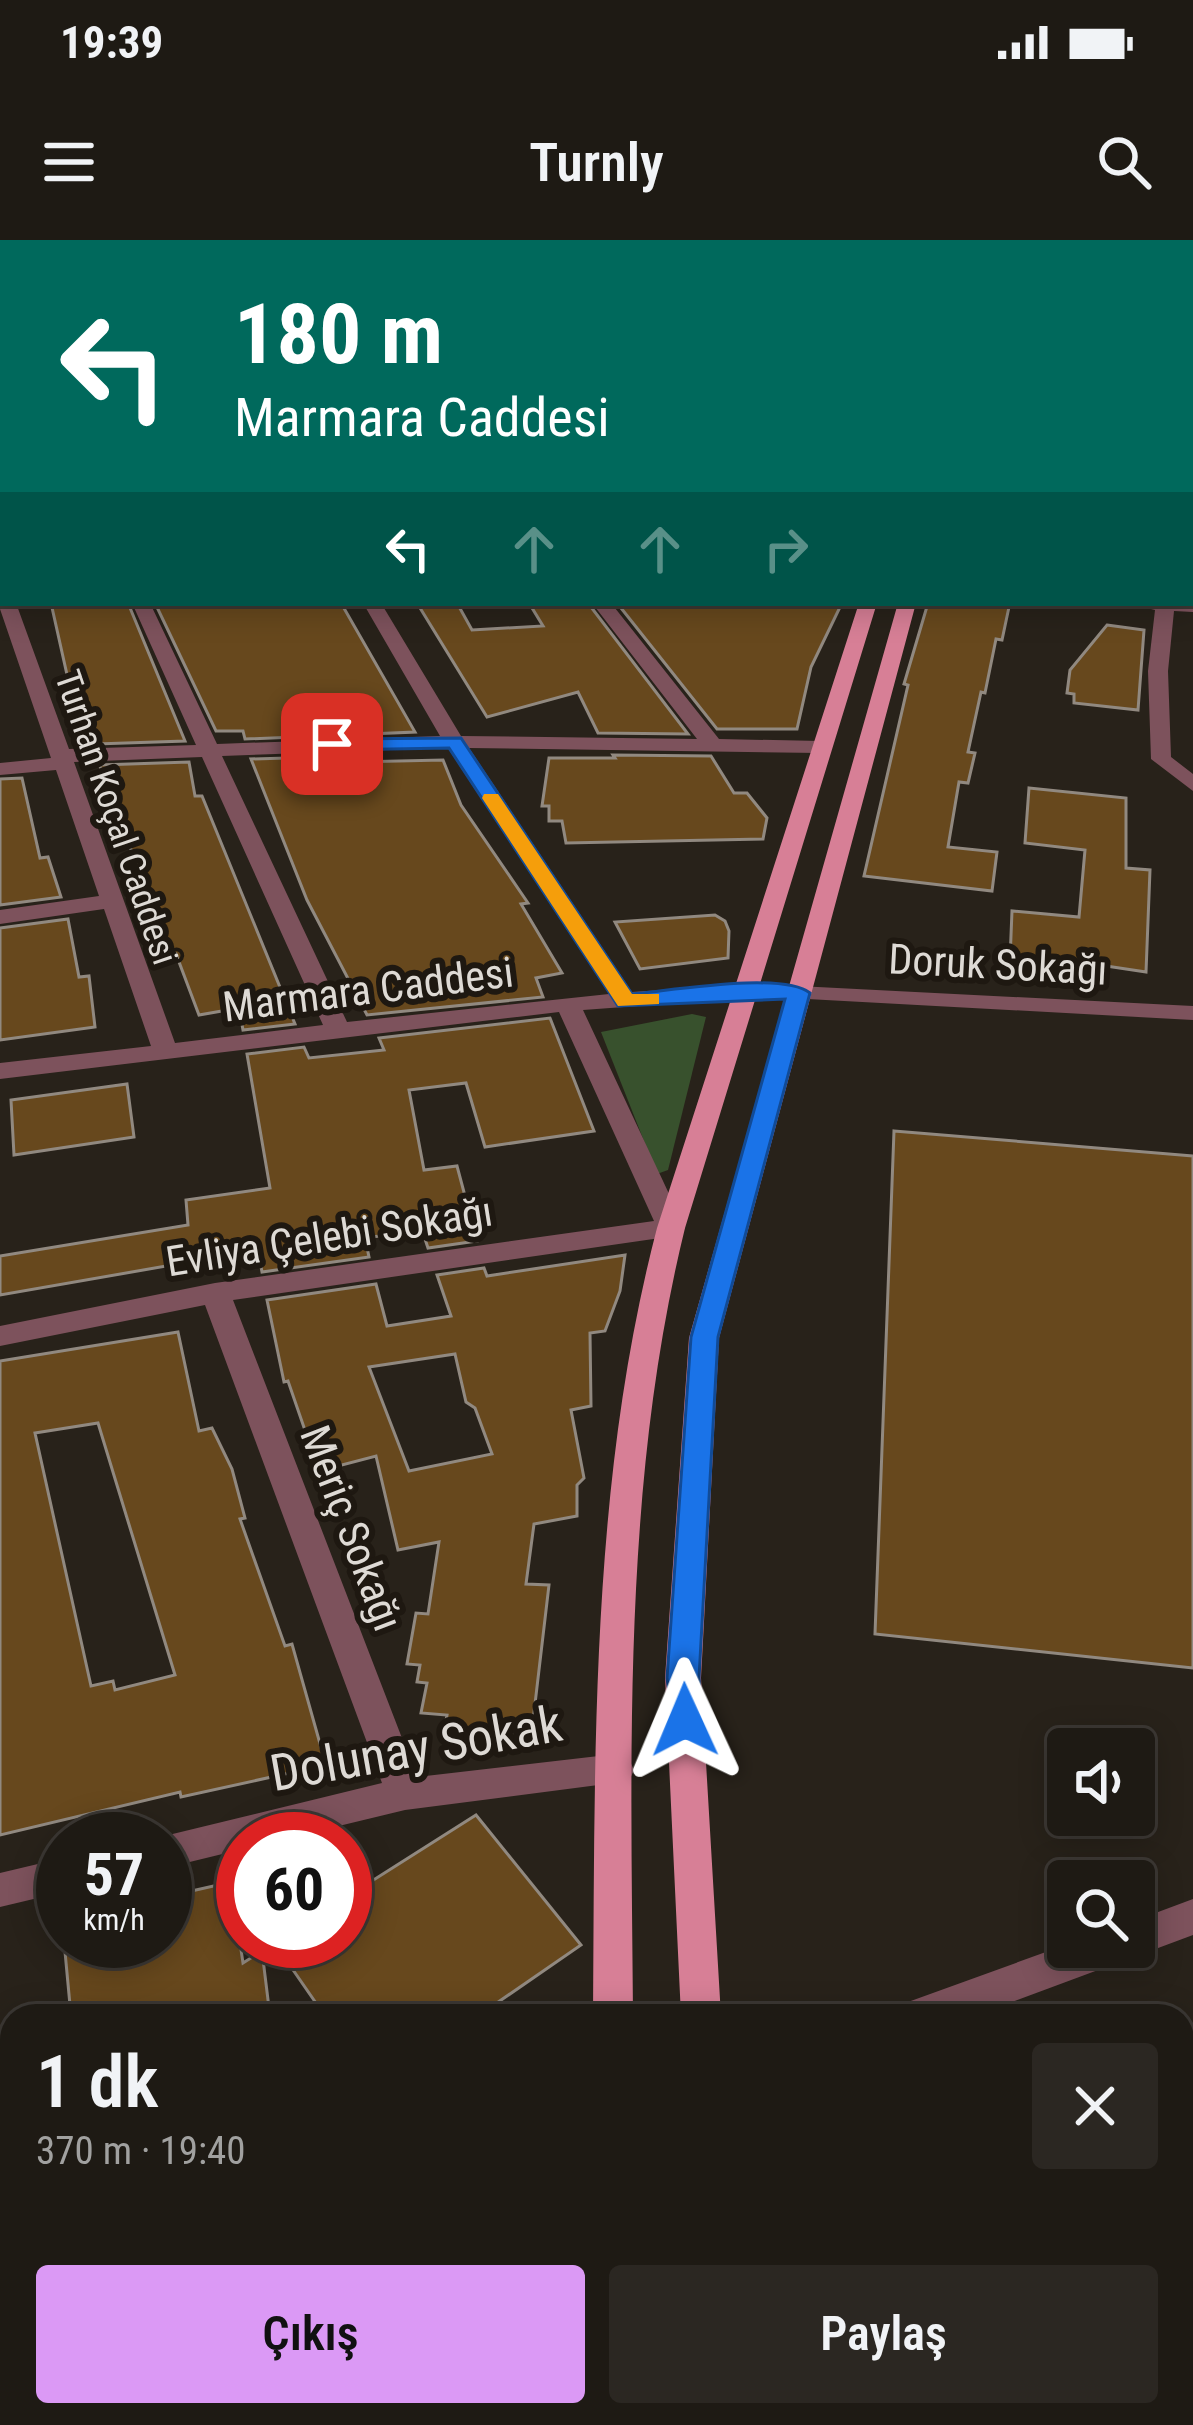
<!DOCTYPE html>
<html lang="tr">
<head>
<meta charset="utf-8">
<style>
	body { margin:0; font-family:"Roboto Condensed",sans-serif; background:#2b2722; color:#f1f3f6; height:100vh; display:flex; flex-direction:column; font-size:45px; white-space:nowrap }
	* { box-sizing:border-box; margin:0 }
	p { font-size:39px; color:#a1a1a0 }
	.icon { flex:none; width:66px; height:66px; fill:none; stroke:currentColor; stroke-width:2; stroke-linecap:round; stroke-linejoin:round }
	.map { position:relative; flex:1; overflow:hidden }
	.panel { position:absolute; left:0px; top:1764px; width:1194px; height:423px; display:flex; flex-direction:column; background:#1e1a14; border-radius:36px 36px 0 0; box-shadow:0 6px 30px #0003,0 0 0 3px #3c3834 }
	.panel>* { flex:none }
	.hud { position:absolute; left:0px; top:0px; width:1194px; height:366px; box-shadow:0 6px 30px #0003,0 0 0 3px #3c3834; background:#00695c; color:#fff; overflow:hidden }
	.buttons { position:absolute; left:1047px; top:1488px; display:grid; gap:24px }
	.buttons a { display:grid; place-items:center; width:108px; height:108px; border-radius:12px; background:#1e1a14; box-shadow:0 6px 30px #0003,0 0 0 3px #3c3834; font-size:60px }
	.speed { position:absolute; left:36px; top:1572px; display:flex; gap:24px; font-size:60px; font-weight:700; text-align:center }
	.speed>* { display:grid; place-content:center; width:156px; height:156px; border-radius:50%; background:#1e1a14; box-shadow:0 6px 30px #0003,0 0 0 3px #3c3834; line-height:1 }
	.speed small { font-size:30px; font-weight:400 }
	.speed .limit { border:18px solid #d22; background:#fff; color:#111 }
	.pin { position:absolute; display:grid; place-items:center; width:102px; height:102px; color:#fff; margin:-51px; border-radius:24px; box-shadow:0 6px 18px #0006 }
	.me { position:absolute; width:132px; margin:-66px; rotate:359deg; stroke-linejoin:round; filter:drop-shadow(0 0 9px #0008) }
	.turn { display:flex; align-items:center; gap:42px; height:252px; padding:0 36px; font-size:54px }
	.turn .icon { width:156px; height:156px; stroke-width:2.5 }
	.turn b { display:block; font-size:84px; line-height:102px }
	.lanes { display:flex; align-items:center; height:114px; padding:0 36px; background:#0003; justify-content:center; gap:60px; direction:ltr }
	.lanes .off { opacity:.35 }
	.round { display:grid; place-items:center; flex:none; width:126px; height:126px; border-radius:12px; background:#2b2722 }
	.overview { display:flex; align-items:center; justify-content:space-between; height:204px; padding:0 36px }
	h1 { font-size:72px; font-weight:600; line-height:90px }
	.primary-button { display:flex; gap:24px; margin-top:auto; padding:24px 36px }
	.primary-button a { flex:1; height:138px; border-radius:12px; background:#db99f5; color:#111; font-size:48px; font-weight:600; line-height:138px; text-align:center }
	.primary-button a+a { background:#2b2722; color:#f1f3f6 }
	.status { display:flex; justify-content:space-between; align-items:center; height:84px; padding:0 60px; background:#1e1a14; direction:ltr }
	.status svg { height:33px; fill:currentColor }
	header { display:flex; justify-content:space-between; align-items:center; height:156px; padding:0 36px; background:#1e1a14; font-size:54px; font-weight:600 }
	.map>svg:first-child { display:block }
	.green { fill:#38512d }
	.building { fill:#67481d; stroke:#918980; stroke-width:3; fill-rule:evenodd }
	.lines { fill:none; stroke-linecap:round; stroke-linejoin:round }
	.service { fill:#7d525c; fill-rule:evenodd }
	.minor { fill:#7d525c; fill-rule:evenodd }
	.primary { fill:#d77f96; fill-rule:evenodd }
	.route { fill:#1a73e8; stroke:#114b97; stroke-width:3 }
	.slow { fill:#f59e0b }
	.labels { text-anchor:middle; stroke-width:12; stroke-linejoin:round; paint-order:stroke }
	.far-street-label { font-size:36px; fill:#dedad5; stroke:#1e1811 }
	.street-label { font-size:42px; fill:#dedad5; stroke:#1e1811 }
	.near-street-label { font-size:51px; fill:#dedad5; stroke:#1e1811 }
</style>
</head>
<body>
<div class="status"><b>19:39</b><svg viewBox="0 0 49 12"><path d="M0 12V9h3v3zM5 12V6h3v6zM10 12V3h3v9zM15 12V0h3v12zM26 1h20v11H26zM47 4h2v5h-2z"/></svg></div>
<header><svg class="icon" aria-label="menu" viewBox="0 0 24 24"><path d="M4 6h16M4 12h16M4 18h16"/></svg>Turnly<svg class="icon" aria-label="search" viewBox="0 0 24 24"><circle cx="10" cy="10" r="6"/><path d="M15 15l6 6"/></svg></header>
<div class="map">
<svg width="1193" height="2185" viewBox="0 0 1193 2185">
	<rect width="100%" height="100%" fill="#28221a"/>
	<path class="green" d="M692,774l14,3 -38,153 -11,4 -56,-142z"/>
	<g class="building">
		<path d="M51,363h77l57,138 -89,3 -24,-47z"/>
		<path d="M155,363h186l74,129 -170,7 -2,-8h-27z"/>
		<path d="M417,363h40l15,27 71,-4 -14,-23h59l100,131 -90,-1 -20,-41 -91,25z"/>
		<path d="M617,363h225l-31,64 -14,62h-80z"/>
		<path d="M928,363l81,4 -7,33 -6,-1 -11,54 -4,-1 -13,60 7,1 -7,30 -9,-1 -11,65 49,5 -5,39 -128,-15 44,-191 -4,-1z"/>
		<path d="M1107,385l37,5 -6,80 -64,-7v-9l-7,-1 3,-23z"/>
		<path d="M613,515l98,1 23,37h13l20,25 -4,21 -197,4 -4,-22h-13v-15h-7l7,-48h66z"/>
		<path d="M352,516l2,6 89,-2 18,45 67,98 -7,1 41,69 -26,5 7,19 -176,18 -60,-115 -56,-141z"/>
		<path d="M189,522l6,34h7l93,228 -52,6 -4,-22 -40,7 -23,-61 -6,1 -20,-50 -25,-73h-6l-2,-30 -12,-2 -5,-35z"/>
		<path d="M22,538l18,80 8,-1 13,40 -61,8v-126z"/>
		<path d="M1029,548l97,10v70l24,2 -4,102 -93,-14v6l-43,-4 2,-49 67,6 6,-67 -60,-7z"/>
		<path d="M715,675l10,6 4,10 -1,27 -88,11 -25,-47z"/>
		<path d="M68,679l11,58 10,-1 6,51 -95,13v-112z"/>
		<path d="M550,778l44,113 -109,16 -19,-64 -57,7 15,80 33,-4 20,75 -49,7 -6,-18 -57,8 4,19 -107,15 -4,-22 -258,45v-39l188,-31 -2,-25 84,-12 -23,-134 57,-7 5,11 75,-8 -5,-12z"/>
		<path d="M127,844l7,53 -120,18 -3,-55z"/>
		<path d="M894,891l299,25v512l-318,-34z"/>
		<path d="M625,1015l-5,36 -15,40 -15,2 1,73 -20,4 13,68 -7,7v31l-43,8 -8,60 23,1 -16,136 -36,-2 -2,11 -50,-4 2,-11 -26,-2 6,-30 -10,-1 3,-17 -13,-1 9,-51 12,1 11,-72 -41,8 -22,-94 -57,15 -31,-90 -4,1 -17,-82 109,-16 11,42 64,-10 -14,-41 47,-7 3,8zM455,1114l11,48 9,6 17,46 -83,17 -40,-104z"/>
		<path d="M178,1092l21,99 13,-3 20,41 13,49 -5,1 45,127 7,-2 34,121 -145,32 -1,-5 -180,43v-474zM98,1183l77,252 -60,15 -2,-9 -22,5 -56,-253z"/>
		<path d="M476,1575l105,130 -103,71h-153l-52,-75h72v-43z"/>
		<path d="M231,1642l12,81 19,-12 8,65h-199l-7,-75h101v-44z"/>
	</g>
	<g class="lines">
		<rect class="service" x="1191" y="198" width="2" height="6"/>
		<g class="minor">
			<path d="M231,0h16l2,3h-16z"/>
			<path d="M931,0h63l-66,3z"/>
			<path d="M1043,0h14l2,3h-14z"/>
			<path d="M3,38v8l-3,1v-8z"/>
			<rect x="1191" y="84" width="2" height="9"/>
			<rect x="1191" y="151" width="2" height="10"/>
			<rect x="1191" y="264" width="2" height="10"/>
			<rect x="0" y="283" width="3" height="10"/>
			<path d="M3,358v5h13l53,146 127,-4 -64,-142h18l67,141 223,-8 -77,-133h18l80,133 236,3 -105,-136h19l108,136 101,2 10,6 -10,6 -351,-5 163,244 115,-8 12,7 -12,7 -164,12 102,218 -4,7 -448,65 184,477 199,-23 13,5 5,11 -5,11 -224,29 -120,29h-42v10l-78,19v-29h-13l230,-56 -177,-478 -205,41v-20l215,-43 439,-62 -95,-209 -559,67v-16l151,-17 -47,-137 -104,15v-14l99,-14 -43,-126 -56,5v-12l51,-5 -51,-149zM448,508l161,246 -262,28 -125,-266zM202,517l121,268 -148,18 -101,-281z"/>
			<path d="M1193,360v12l-19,-1 -6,60 3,86 22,17v17l-42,-32 -3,-88 7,-61 -28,-7z"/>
			<path d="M798,746l395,20v14l-404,-22 -3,-5z"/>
			<path d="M63,1618v34l-63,15v-34z"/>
			<path d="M1193,1659v36l-59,22 -7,-2 -2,5 -151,56h-72l6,-14 160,-58 66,3v-26z"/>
			<path d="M0,1845l12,5v122l-12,-5z"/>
			<path d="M1193,2090v47l-11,4v-47z"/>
			<path d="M20,2175h48l2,10h-48z"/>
			<path d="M1012,2175h66l-5,10h-66z"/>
		</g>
		<g class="primary">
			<path d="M603,0h19l2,3h-19z"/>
			<path d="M637,0h19l2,3h-19z"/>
			<path d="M859,363h18l-192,625c-63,256 -54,526 -52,788h-40c2,-263 -3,-532 64,-788z"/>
			<path d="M898,363h18l-197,735 -18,340 20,338h-40l-16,-338 24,-340z"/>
			<rect x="591" y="2175" width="48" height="10"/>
			<rect x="687" y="2175" width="48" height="10"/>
		</g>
	</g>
	<path class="route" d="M461,498l171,256c37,-3 150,-23 178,-1l-92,344 -19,341 3,42 -5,10 -12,4 -11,-4 -7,-52 24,-341 94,-338 -167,7 -169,-258 -117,2 -10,-6 10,-5z"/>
	<path class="slow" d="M484,554h14l134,200h27v10l-41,2 -136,-208z"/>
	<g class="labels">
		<g class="far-street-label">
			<text transform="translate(117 577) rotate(71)" y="13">Turhan Koçal Caddesi</text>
		</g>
		<g class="street-label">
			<text transform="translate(998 724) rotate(3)" y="15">Doruk Sokağı</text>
			<text transform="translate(368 749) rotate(-7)" y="15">Marmara Caddesi</text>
			<text transform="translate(329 996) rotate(-9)" y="15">Evliya Çelebi Sokağı</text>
			<text transform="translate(352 1288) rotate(69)" y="15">Meriç Sokağı</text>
		</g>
		<g class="near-street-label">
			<text transform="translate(416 1508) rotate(-10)" y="18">Dolunay Sokak</text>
		</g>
	</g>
</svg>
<div class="buttons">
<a><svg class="icon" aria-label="sound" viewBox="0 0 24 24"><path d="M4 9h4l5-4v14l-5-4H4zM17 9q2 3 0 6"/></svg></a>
<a><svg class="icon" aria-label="search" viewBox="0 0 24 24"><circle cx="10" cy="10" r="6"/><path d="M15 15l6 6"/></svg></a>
</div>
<div class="speed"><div>57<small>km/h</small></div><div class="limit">60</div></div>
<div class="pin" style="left:332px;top:504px;background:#d93025"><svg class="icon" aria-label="arrive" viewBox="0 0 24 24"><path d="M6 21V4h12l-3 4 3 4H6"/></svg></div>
<svg class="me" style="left:685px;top:1480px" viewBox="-20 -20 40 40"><path d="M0-17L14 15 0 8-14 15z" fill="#1a73e8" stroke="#fff" stroke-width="4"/></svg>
<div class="hud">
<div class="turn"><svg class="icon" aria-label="left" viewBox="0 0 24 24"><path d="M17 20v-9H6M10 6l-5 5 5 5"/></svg><div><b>180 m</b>Marmara Caddesi</div></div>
<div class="lanes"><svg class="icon" aria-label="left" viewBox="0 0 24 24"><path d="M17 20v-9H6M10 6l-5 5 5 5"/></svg><svg class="icon off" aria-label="ahead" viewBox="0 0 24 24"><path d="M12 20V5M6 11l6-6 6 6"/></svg><svg class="icon off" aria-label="ahead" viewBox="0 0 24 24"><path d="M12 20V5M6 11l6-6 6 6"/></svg><svg class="icon off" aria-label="right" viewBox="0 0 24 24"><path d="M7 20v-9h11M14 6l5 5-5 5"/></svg></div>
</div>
<section class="panel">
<div class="overview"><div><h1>1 dk</h1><p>370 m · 19:40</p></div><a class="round"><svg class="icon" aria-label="close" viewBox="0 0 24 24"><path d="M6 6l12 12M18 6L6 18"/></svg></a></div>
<div class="primary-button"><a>Çıkış</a><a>Paylaş</a></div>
</section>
</div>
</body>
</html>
